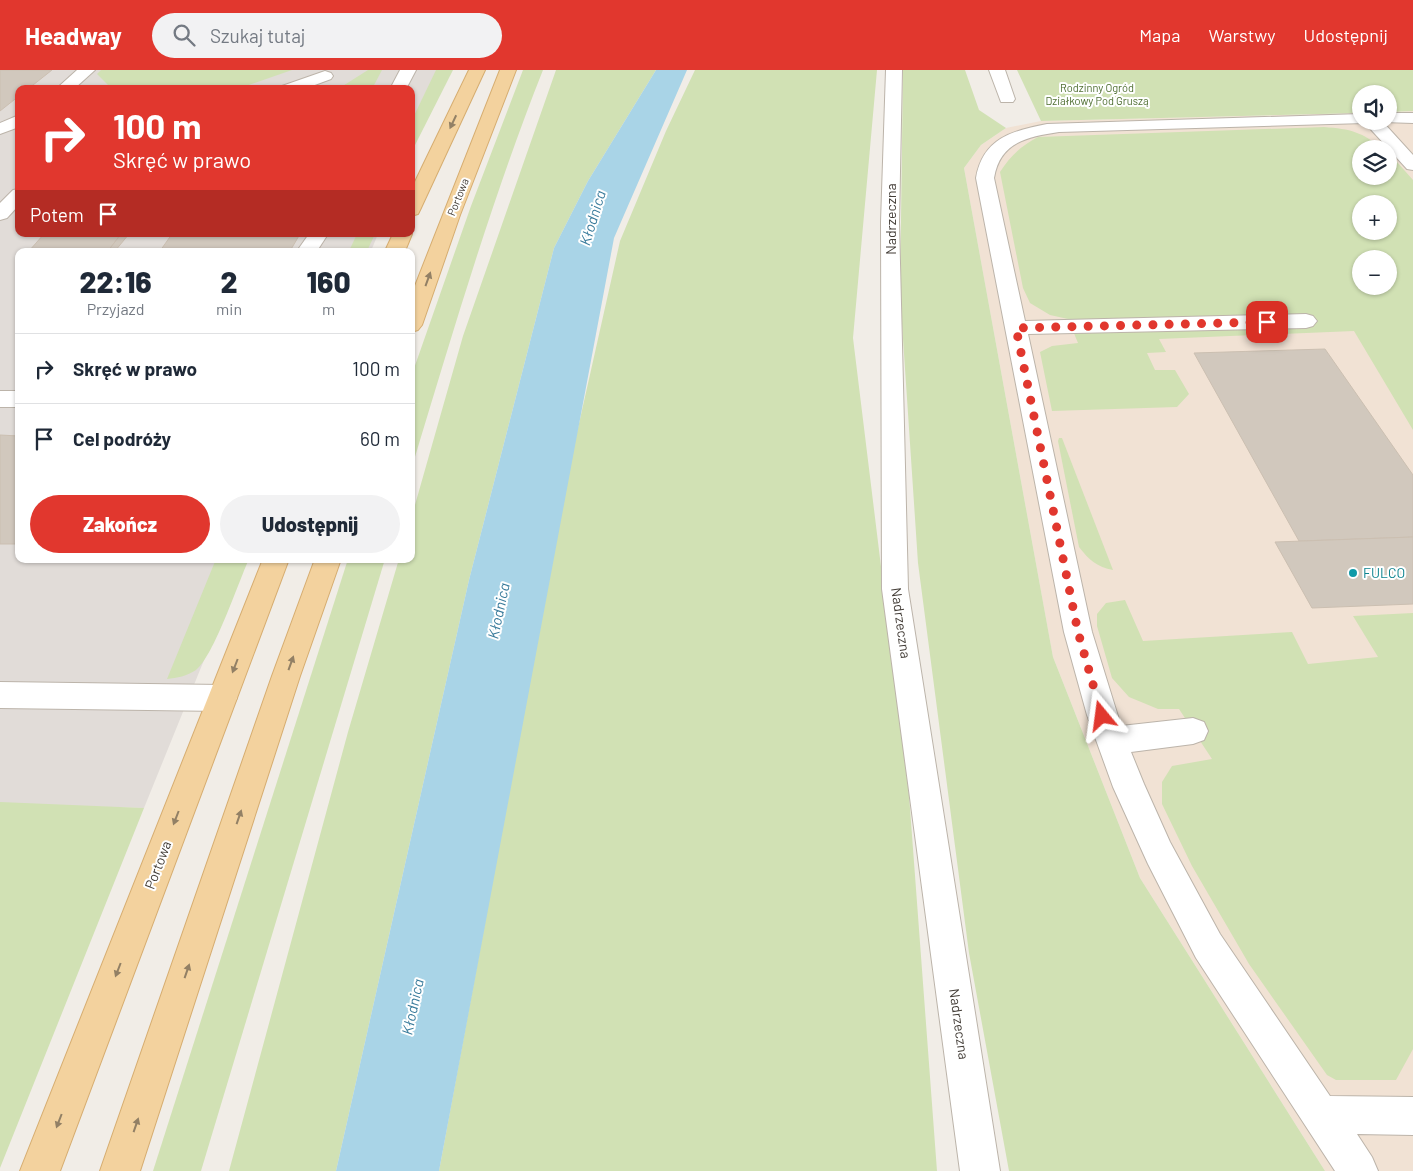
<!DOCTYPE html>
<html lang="pl">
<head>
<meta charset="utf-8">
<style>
	body { margin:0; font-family:Barlow,sans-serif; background:#f2f2f3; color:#1f2937; height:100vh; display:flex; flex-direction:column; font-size:19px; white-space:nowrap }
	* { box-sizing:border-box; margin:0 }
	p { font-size:16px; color:#747a83 }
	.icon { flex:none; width:28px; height:28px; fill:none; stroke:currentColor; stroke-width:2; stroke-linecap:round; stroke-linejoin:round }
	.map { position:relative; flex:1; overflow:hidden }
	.sheet { position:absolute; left:15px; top:178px; width:400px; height:315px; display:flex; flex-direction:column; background:#fff; border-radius:10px; box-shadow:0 1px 4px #0004 }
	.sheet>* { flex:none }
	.banner { position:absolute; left:15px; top:15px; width:400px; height:152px; border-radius:10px; box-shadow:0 1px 4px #0004; background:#e1372e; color:#fff; overflow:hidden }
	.buttons { position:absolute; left:1352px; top:15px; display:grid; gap:10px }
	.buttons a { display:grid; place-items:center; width:45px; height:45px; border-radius:50%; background:#fff; box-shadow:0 1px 4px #0004; font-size:25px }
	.pin { position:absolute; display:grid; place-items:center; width:42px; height:42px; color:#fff; margin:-21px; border-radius:10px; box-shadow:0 2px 8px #0006 }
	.me { position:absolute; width:55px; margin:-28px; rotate:344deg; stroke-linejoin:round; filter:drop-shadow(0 0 4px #0008) }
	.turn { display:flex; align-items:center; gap:18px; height:105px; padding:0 15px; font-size:22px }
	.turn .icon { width:65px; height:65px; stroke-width:2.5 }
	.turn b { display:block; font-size:35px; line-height:42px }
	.then { display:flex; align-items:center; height:48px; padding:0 15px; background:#0003; gap:10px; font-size:19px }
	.eta { display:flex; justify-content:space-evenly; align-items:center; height:85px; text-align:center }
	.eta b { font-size:30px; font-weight:800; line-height:35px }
	.action { display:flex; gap:10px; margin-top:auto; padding:10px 15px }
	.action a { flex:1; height:58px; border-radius:30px; background:#e1372e; color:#fff; font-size:20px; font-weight:800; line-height:58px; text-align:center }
	.action a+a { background:#f2f2f3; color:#1f2937 }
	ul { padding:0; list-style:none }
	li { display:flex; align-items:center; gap:15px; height:70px; padding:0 15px; border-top:1px solid #e0e1e3 }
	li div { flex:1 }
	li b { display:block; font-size:19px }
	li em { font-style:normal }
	header { display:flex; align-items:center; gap:30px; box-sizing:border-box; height:70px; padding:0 25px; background:#e1372e; color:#fff }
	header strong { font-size:24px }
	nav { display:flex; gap:28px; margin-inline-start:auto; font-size:18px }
	.search { width:350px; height:45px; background:#f2f2f3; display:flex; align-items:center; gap:12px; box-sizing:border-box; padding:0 18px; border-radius:28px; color:#747a83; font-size:19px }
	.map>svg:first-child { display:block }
	.commercial { fill:#f1e2d4; fill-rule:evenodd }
	.industrial { fill:#e1dcd8 }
	.green { fill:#d1e1b4; fill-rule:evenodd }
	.water { fill:#a9d4e7 }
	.building { fill:#d1c8bd; stroke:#cbbfb1 }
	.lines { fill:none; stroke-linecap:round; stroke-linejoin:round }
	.minor-casing { stroke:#bcb4aa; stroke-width:2 }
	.major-casing { stroke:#d6ad70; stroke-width:2 }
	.minor { fill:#fff; fill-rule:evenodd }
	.major { fill:#f3d29e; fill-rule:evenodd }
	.oneway { fill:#928065 }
	.route { stroke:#e1372e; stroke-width:9; stroke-dasharray:0 16.2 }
	.culture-dot { fill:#0f9aa8; stroke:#fff; stroke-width:2 }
	.labels { text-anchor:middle; stroke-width:4; stroke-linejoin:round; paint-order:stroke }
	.far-park-label { font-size:11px; fill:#4e6e31; stroke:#fff }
	.far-street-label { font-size:11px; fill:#433d37; stroke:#fff }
	.street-label { font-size:14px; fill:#433d37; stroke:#fff }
	.culture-label { font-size:14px; fill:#0d838f; stroke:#fff; text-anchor:start }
	.water-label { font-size:15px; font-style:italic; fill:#3a7c9c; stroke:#fff }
</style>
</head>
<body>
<header>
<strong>Headway</strong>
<div class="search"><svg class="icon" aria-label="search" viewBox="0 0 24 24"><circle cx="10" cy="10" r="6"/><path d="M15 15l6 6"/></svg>Szukaj tutaj</div>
<nav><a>Mapa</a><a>Warstwy</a><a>Udostępnij</a></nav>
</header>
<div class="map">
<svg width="1413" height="1101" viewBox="0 0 1413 1101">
	<rect width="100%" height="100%" fill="#f1ede7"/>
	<path class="commercial" d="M1413,41v1060h-88l-185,-293 -87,-221 -89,-489 17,-23 25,-17 35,-7 320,-8v8h28v-9zM1361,79h28v27h-28zM1361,134h28v27h-28zM1361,189h28v27h-28z"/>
	<path class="industrial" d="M0,0h445l-34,82v-63h-392v145h359l-7,17h-352v308h226l-101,249 -144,-4z"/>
	<g class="green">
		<path d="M101,0h191l-55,19h-125l-15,-15z"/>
		<path d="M368,0h14l-10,19h-34z"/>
		<path d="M436,0h17l-42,83v-31z"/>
		<path d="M523,0h20c-52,131 -91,265 -132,400v-93l60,-171z"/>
		<path d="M556,0h100l-68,111 -34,67 -85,332 -133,591h-107l119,-439 51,-173h12v-40l52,-183z"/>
		<path d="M695,0h182l-24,268 56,457 28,376h-498l130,-703 51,-227 46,-110z"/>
		<path d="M903,0h62l14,40 27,18 -25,17 -17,23 89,489 87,221 185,293h-316l-40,-218 -51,-390 -18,-269z"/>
		<path d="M1017,0h396v41l-24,1v-18h-28v19l-320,8z"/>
		<path d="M1324,57c27,2 38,5 59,22h-22v27h28v-23l24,27v250l-59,-99 -195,8 7,13 -19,1 8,17h20l14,24 -12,13 -125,4 -12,-59 12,-6 26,-3 -10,-24 -18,-4 -20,-12 -7,-15 -23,-116c10,-16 21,-26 38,-35zM1361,134h28v27h-28zM1361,189h28v27h-28z"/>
		<path d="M357,164h18l-8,17h-18z"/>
		<path d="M1059,368h3l51,132c-16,-3 -24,-10 -34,-23l-21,-106z"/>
		<path d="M216,489h33c-11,24 -35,97 -53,111 -9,6 -19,8 -29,9z"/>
		<path d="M348,489h37l-184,612h-48z"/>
		<path d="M1125,530l18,41 149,-9 16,32 70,-7 -25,-41 60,-3v436l-17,31h-60l-9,-5 -78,-111 -57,-98 -30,-62v-22l10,-16 40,-7 -33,-50h-21l-29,-12 -17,-19 -15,-52v-12l9,-11z"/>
		<path d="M0,732l144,6 -144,360z"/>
	</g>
	<path class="water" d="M656,0h31l-73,168 -175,933h-103l133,-591 85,-332 34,-67z"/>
	<g class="building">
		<path d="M0,0h52l-24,19h-9v7l-19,15z"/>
		<path d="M44,164h77l-13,17h-79z"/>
		<path d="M121,164h8l-14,17h-7z"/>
		<path d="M172,164h128l-10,17h-130z"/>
		<path d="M1325,279l88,126v62l-114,4 -105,-188z"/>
		<path d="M0,365l19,1v108h-19z"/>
		<path d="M1413,467v67l-101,4 -37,-66z"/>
	</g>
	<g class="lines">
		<defs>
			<g id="minor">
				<path d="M77,0h18l-21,19h-18z"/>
				<path d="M400,0h16l-10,19h-16z"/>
				<path d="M886,0h16l-3,152 9,367 92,582h-40l-78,-582 -1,-367z"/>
				<path d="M989,0h16l10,29 -2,3h-12z"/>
				<path d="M325,1l6,2 2,3 -2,3 -27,10h-24l2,-3z"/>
				<path d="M1389,43h24v10l-30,-1 6,-1z"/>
				<path d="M1361,44v7h21l31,34v15l-6,-1 -42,-46 -306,9c-32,5 -59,10 -65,46l31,143 281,-7 7,2 4,5 -4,5 -7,2 -278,6 64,298 29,94 72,-8 11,4 4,9 -4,9 -11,4 -62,8 13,32 26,58 50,92 110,162 83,1v38l-56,-1 15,23 6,14h-43l-139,-213 -48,-94 -35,-77 -26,-72 -23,-83 -88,-454c7,-40 36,-47 71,-54z"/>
				<path d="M19,45v12l-19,7v-11z"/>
				<path d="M19,119v16l-12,13 -7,2v-17l13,-13z"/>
				<path d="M309,164h19l-11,17h-20z"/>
				<rect x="0" y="321" width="19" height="16"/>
				<path d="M0,612l222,3 10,4 5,9 -5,9 -10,4 -222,-3z"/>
			</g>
			<g id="major">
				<path d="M469,0h16l-65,140 -2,4 -7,2v-26z"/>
				<path d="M500,0h16l-56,145 -38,110 -4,5 -7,2v-36z"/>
				<path d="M393,164h19l-7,17h-20z"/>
				<path d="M263,489h26l-229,612h-40z"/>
				<path d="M315,489h26l-41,117 -160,495h-40l172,-495z"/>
			</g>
		</defs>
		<use href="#minor" class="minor-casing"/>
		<use href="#major" class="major-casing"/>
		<use href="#minor" class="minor"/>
		<use href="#major" class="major"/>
	</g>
	<defs><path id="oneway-solid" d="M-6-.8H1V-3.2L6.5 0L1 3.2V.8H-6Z" transform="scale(1.25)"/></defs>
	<g class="oneway">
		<use href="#oneway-solid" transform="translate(453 52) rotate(115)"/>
		<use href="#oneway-solid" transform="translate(428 209) rotate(-70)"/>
		<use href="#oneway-solid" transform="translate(291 593) rotate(-70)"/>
		<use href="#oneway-solid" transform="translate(235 596) rotate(111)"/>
		<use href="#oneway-solid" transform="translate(239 747) rotate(-71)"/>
		<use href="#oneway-solid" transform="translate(176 748) rotate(111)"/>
		<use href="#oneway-solid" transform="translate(118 900) rotate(111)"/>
		<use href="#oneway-solid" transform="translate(187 901) rotate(-71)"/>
		<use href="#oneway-solid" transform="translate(59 1051) rotate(111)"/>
		<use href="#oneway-solid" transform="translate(136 1055) rotate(-71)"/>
	</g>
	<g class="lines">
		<path class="route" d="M1102,646l-24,-84 -62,-304 251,-6"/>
	</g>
	<circle class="culture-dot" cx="1353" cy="503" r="5"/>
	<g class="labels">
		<g class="far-park-label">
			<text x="1097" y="22">Rodzinny Ogród<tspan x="1097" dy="13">Działkowy Pod Gruszą</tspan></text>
		</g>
		<g class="far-street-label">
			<text transform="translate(458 127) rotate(-68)" y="4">Portowa</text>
		</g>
		<g class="street-label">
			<text transform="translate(891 149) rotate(-90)" y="5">Nadrzeczna</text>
			<text transform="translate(901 553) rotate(82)" y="5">Nadrzeczna</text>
			<text transform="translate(158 795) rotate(-69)" y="5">Portowa</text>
			<text transform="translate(959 954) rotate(82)" y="5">Nadrzeczna</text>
		</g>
		<g class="culture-label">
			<text x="1363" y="508">FULCO</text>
		</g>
		<g class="water-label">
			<text transform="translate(593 148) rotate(-73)" y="5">Kłodnica</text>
			<text transform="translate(499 541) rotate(-78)" y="5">Kłodnica</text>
			<text transform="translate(413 937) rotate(-78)" y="5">Kłodnica</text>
		</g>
	</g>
</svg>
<div class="buttons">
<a><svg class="icon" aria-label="sound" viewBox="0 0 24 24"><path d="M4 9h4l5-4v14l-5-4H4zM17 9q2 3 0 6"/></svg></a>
<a><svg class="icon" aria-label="layers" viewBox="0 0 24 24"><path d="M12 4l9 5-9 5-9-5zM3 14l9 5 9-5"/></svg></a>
<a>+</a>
<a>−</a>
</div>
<div class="pin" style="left:1267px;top:252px;background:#d93025"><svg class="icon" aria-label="arrive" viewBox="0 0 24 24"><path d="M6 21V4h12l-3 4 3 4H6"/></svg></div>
<svg class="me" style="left:1102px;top:646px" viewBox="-20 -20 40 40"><path d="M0-17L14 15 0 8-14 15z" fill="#e1372e" stroke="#fff" stroke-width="4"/></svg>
<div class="banner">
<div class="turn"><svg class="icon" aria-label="right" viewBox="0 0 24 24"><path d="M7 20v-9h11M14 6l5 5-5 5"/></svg><div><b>100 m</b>Skręć w prawo</div></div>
<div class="then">Potem<svg class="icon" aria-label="arrive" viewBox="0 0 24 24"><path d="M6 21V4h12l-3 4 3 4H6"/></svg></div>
</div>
<section class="sheet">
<div class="eta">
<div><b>22:16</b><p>Przyjazd</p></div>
<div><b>2</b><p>min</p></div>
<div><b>160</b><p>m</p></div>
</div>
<ul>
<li><svg class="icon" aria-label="right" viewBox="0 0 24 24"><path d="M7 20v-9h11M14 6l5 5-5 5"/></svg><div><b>Skręć w prawo</b></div><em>100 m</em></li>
<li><svg class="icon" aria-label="arrive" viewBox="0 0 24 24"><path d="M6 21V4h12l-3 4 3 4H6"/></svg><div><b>Cel podróży</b></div><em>60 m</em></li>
</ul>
<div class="action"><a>Zakończ</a><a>Udostępnij</a></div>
</section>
</div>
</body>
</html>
